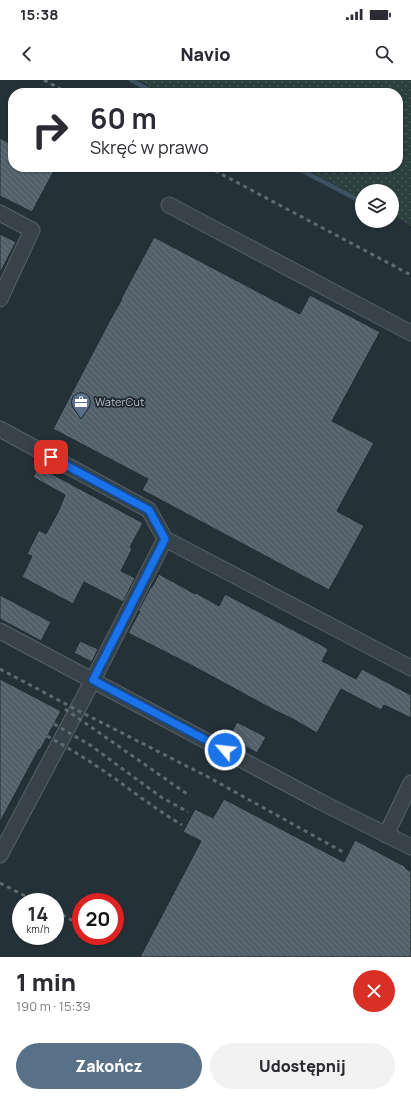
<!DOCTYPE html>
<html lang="pl">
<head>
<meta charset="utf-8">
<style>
	body { margin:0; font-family:Manrope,sans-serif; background:#f2f2f3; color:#2b2b33; height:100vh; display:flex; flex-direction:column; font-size:15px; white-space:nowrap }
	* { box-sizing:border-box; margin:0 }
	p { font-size:13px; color:#7c7c81 }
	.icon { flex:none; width:22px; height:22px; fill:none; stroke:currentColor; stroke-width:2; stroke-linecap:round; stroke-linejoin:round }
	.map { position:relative; height:877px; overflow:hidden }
	.details { display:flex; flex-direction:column; background:#fff; flex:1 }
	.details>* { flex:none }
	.banner { position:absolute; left:8px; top:8px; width:395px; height:84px; border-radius:16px; box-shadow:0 1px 3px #0004; background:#fff; color:#2b2b33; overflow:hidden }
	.controls { position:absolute; left:355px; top:104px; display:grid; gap:8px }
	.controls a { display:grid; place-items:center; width:44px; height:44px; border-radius:50%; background:#fff; box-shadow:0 1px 3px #0004; font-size:20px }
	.speed { position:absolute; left:12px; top:813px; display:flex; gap:8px; font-size:20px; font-weight:700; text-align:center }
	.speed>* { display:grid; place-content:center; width:52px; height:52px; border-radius:50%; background:#fff; box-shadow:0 1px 3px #0004; line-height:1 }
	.speed small { font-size:10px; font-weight:400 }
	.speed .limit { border:6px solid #d22; background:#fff; color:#111 }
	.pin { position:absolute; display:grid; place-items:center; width:34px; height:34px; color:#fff; margin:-17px; border-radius:8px; box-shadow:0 2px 6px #0006 }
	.me { position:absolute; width:44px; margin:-22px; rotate:298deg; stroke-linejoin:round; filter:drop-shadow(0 0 3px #0008) }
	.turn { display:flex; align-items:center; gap:14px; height:84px; padding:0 16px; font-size:18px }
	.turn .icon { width:52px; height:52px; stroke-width:2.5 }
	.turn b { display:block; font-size:28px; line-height:34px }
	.round { display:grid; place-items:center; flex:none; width:42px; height:42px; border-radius:21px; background:#f2f2f3 }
	.overview { display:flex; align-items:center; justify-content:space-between; height:68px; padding:0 16px }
	h1 { font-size:24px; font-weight:800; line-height:30px }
	.primary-button { display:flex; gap:8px; margin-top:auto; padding:8px 16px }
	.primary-button a { flex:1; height:46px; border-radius:24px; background:#597187; color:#fff; font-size:16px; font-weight:800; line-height:46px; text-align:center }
	.primary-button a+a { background:#f2f2f3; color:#2b2b33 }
	.status { display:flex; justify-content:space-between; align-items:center; height:28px; padding:0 20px; background:#fff; direction:ltr }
	.status svg { height:11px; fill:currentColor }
	header { display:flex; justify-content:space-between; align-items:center; height:52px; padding:0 16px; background:#fff; font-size:18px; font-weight:800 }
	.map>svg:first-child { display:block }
	.grass { fill:url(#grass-dots) }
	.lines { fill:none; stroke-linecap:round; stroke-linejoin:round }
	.stream { stroke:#3c5260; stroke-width:4.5 }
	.building { fill:url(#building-back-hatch); stroke:#202a30 }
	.minor-casing { stroke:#566167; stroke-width:17 }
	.minor { stroke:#384349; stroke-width:15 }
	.rail { stroke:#5d6a72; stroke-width:3; stroke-dasharray:4 4; stroke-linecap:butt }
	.route-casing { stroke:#114b97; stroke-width:10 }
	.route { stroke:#1a73e8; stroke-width:7 }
	.labels { text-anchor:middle; stroke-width:3.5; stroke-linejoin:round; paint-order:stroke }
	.poi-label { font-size:11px; fill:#b4bec5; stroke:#1e282e; text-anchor:start }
</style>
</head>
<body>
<div class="status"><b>15:38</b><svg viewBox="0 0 49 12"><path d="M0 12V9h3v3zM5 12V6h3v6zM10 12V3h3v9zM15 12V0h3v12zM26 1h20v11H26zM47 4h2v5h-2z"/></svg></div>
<header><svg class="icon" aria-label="back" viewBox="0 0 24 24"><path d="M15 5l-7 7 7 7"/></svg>Navio<svg class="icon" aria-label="search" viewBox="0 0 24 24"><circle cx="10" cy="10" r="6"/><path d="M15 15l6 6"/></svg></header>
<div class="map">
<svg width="411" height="877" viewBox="0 0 411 877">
	<defs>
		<pattern id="grass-dots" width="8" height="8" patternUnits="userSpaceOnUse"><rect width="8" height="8" fill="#2b3f3c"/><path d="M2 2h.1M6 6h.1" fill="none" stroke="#475957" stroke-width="1.8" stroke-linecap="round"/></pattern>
		<pattern id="building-back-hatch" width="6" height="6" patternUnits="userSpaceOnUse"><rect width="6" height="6" fill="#526069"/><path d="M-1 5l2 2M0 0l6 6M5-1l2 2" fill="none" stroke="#68757d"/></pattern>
	</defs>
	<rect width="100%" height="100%" fill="#253139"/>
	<path class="grass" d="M138,0h273v146l-19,-11v-24h-30v8l-60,-32h96v-74h-235z"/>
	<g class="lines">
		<g class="stream">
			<path d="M131,0l24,13"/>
			<path d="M295,87l67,35"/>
			<path d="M392,138l1,1"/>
		</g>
	</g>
	<g class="building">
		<path d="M0,58l13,7v22h43l-24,45 -32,-16z"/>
		<path d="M0,154l16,8 -16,31z"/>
		<path d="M154,157l146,77 10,-19 70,37 -48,89 42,22 -37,68 27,15 -35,64 -187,-100 6,-11 -95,-50 56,-107 13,-23h-1z"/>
		<path d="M39,387l104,56 -13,24 2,2 -11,22 14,7 -12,24 -39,-20 -11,22 -51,-27 10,-21 -5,-2 12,-24 7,4 12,-22 7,-17 -32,-18z"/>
		<path d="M159,494l36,20 1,-1 23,13 6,-12 102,54v1l1,1 -6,11 34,18 6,-10 49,26v23l-27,-13 -3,5 -40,-21 -24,44 -26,-15 -17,-8 -83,-45 -63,-32 12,-22h-2l13,-24h1z"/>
		<path d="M0,515l51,27 -10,19 -41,-22z"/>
		<path d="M80,561l18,8 -6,13 -18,-9z"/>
		<path d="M0,599l61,32 -21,39 -1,-1 -39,73z"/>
		<path d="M237,642l29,15 -9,16 -16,-9 1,-2 -12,-7z"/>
		<path d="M224,719l120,63 11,-22 51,27 -1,1 6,4v85h-271l61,-116 -18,-9 12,-23 18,9z"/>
	</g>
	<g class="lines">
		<defs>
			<g id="minor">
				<path d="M169,125l242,128"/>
				<path d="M0,133l32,17 -32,69"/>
				<path d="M0,349l149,81 16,29 246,129"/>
				<path d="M0,551l321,171 90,45"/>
				<path d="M386,755l25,-52"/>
				<path d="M0,775l93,-175 72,-141"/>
			</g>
		</defs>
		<use href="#minor" class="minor-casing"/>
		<use href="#minor" class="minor"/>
		<g class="rail">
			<path d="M44,0l24,13"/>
			<path d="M208,87l203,108"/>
			<path d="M0,589l77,41 133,68 133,74"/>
			<path d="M65,629l125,87"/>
			<path d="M54,644l36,21 71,52 27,15"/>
			<path d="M47,656c27,15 54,32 78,50 19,14 37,27 57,39"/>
			<path d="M0,803l37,19"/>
			<path d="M55,831l26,14"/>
			<path d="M103,856l6,3"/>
		</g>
	</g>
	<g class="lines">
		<defs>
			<path id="route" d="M51,377l98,53 16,29 -72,141 132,70"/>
		</defs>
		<use href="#route" class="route-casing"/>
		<use href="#route" class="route"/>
	</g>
	<defs>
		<symbol id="office-pin" viewBox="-11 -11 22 30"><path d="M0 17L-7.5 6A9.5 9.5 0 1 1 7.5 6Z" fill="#5c6f8a" stroke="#1e282e"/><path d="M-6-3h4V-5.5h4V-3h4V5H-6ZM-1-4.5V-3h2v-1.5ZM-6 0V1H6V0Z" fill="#fff"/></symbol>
	</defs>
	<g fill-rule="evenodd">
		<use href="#office-pin" x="70" y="311" width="22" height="30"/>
	</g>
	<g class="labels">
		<g class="poi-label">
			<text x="95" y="326">WaterCut</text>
		</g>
	</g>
</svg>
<div class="controls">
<a><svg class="icon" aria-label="layers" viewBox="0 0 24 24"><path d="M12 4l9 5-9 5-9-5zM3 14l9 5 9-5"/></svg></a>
</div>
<div class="speed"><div>14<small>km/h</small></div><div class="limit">20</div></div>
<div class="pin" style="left:51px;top:377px;background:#d93025"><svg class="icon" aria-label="arrive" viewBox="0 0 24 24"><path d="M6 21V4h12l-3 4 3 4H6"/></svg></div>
<svg class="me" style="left:225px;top:670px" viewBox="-20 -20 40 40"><circle r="17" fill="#1a73e8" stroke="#fff" stroke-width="3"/><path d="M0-11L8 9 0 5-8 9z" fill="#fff"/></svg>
<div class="banner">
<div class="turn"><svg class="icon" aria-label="right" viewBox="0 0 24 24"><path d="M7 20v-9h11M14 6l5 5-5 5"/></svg><div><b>60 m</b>Skręć w prawo</div></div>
</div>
</div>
<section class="details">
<div class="overview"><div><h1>1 min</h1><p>190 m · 15:39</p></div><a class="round" style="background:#d93025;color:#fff"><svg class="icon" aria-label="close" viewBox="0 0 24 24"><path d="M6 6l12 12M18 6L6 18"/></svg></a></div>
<div class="primary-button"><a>Zakończ</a><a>Udostępnij</a></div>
</section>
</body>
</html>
